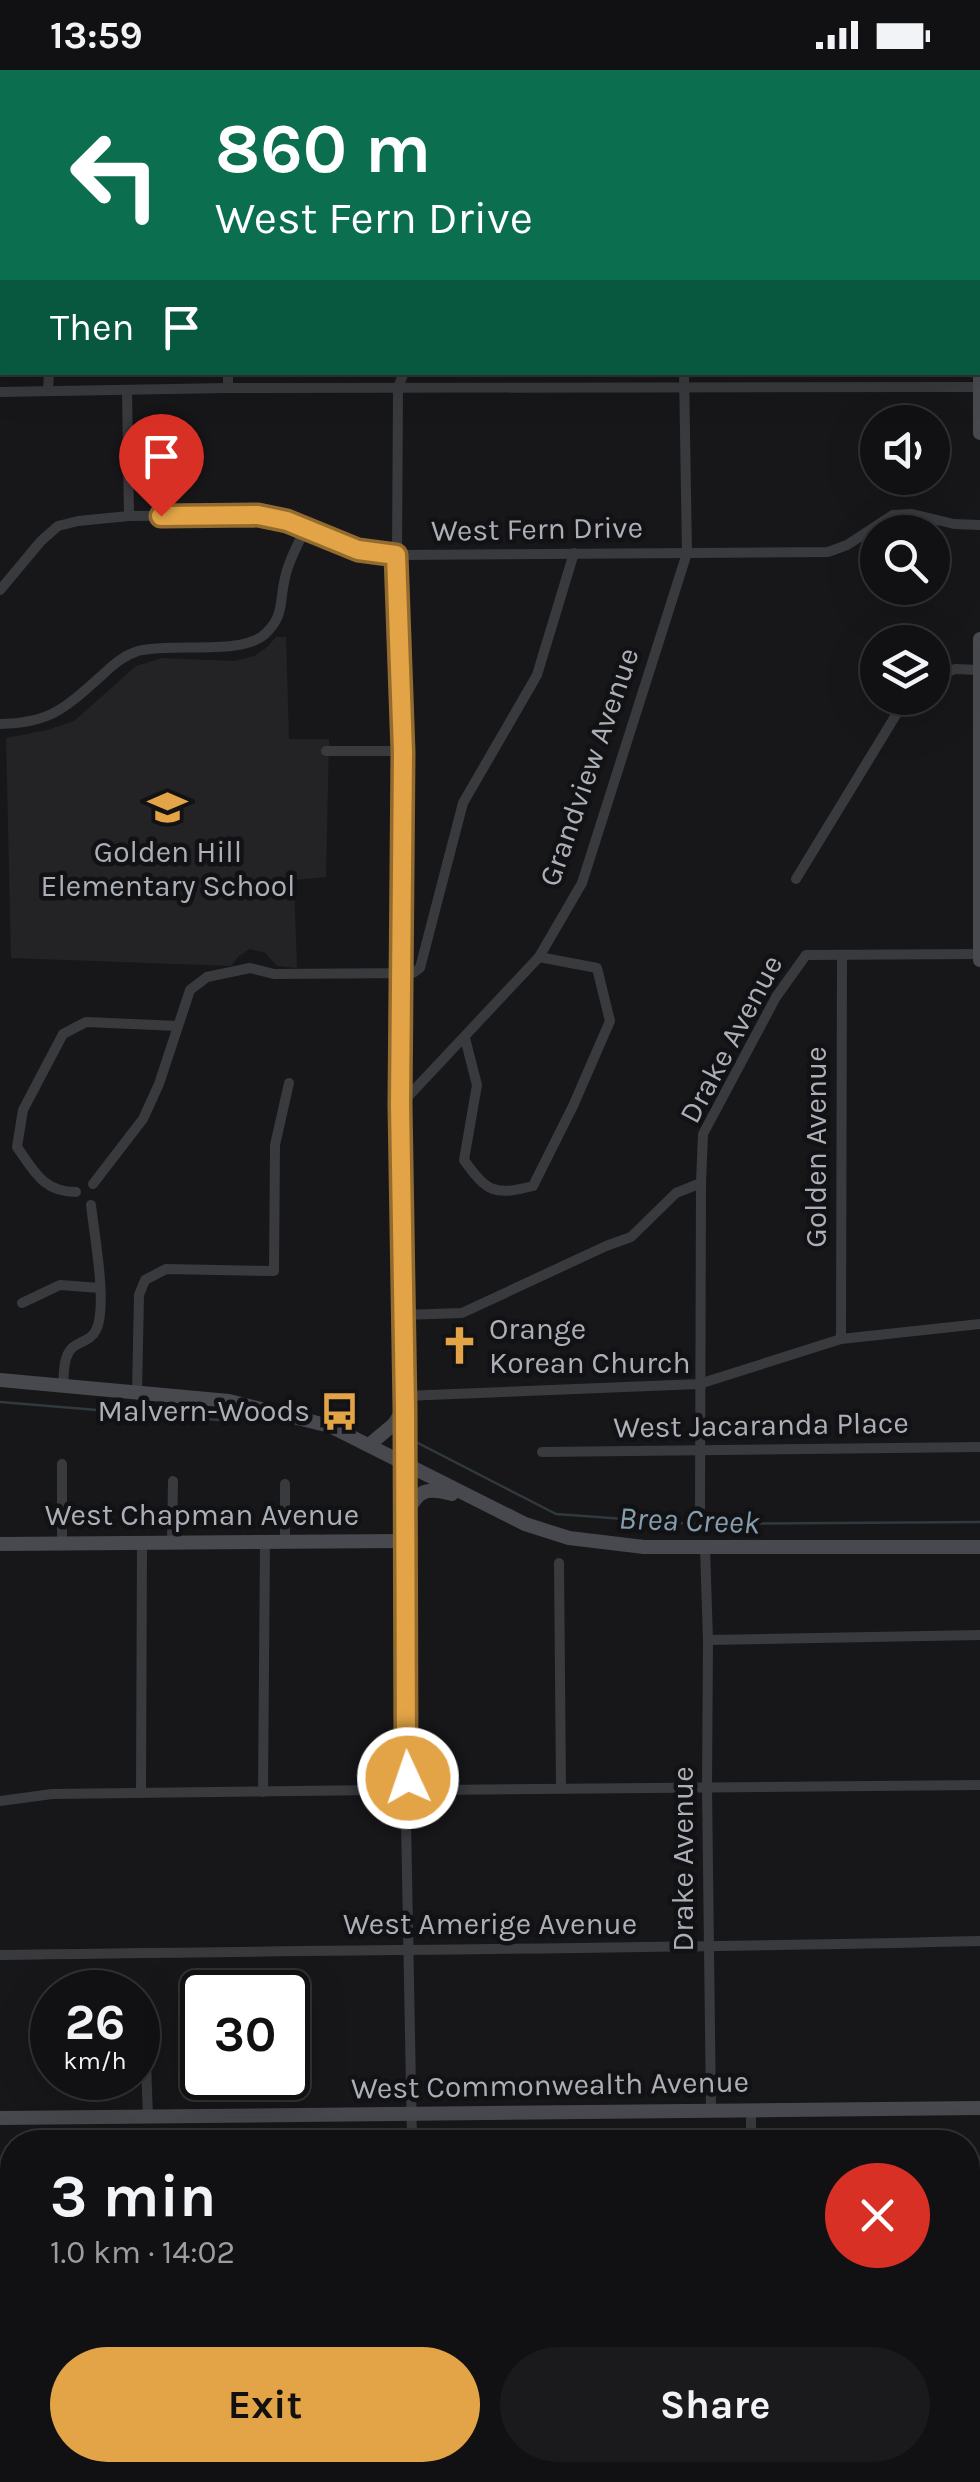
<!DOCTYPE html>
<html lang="en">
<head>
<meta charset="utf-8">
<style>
	body { margin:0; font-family:Karla,sans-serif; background:#1a1a1c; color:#f1f3f6; height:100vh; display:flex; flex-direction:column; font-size:38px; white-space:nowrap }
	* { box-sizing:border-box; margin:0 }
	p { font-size:32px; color:#9c9da0 }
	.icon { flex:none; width:55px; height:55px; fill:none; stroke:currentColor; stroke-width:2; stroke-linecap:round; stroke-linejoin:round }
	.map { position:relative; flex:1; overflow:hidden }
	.drawer { position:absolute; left:0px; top:2060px; width:980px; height:352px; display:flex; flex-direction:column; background:#111113; border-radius:40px 40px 0 0; box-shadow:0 10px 40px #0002,0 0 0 2px #303133 }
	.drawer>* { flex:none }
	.top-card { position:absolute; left:0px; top:0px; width:980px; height:305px; box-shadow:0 10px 40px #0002,0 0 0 2px #303133; background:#0b6e4f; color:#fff; overflow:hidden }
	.controls { position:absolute; left:860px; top:335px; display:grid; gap:20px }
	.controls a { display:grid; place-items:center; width:90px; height:90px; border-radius:50%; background:#111113; box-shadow:0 10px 40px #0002,0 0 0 2px #303133; font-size:50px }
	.speed { position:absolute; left:30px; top:1900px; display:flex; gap:20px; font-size:50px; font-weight:700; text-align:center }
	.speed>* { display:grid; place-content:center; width:130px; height:130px; border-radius:50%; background:#111113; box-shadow:0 10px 40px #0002,0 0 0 2px #303133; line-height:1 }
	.speed small { font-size:25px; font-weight:400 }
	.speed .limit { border:5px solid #111; border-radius:15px; background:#fff; color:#111 }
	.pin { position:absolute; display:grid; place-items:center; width:85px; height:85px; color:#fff; margin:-102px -42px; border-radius:50% 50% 50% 0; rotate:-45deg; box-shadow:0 0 10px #0007 }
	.pin .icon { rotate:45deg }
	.me { position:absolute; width:110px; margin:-55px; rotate:357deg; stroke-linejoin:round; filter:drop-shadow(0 0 8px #0008) }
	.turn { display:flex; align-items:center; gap:35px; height:210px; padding:0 50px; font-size:45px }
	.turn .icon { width:130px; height:130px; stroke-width:2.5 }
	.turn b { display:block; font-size:70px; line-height:85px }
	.then { display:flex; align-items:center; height:95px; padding:0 50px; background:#0003; gap:20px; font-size:38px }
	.round { display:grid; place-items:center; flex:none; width:105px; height:105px; border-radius:52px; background:#1a1a1c }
	.headline { display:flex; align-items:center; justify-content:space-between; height:170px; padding:0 50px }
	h1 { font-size:60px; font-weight:700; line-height:75px }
	.action { display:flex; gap:20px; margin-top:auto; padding:20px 50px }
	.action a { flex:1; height:115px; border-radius:60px; background:#e2a446; color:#111; font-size:40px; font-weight:700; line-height:115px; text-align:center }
	.action a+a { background:#1a1a1c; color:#f1f3f6 }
	.status { display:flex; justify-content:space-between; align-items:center; height:70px; padding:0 50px; background:#111113; direction:ltr }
	.status svg { height:28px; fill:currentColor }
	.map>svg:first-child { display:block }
	.built { fill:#232326 }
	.green { fill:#222922 }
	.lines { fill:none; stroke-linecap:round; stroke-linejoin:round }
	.stream { stroke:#30393e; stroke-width:2.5 }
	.street { stroke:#393a3e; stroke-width:10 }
	.secondary { stroke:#47494e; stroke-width:14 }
	.rail { stroke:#4e5055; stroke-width:2.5; stroke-dasharray:12 10; stroke-linecap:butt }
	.route-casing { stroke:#936b2e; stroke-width:25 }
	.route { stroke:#e2a446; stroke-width:18 }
	.labels { text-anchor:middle; stroke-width:9; stroke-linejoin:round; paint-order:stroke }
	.street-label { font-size:30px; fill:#abafb8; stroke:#121214 }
	.poi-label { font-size:30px; fill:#abafb8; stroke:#121214 }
	.water-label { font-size:32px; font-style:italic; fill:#859eaf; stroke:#121214 }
</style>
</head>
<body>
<div class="status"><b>13:59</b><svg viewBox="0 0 49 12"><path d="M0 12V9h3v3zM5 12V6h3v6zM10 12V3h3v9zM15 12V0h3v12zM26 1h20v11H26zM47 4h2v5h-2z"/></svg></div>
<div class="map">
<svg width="980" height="2412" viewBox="0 0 980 2412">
	<rect width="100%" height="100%" fill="#171719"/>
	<path class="built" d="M276,567h10l3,102h40l-3,138 -32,3 3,88 -20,-2 -12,-13 -15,-4 -11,7 -8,10 -220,-8 -5,-220 41,-8 27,-9 62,-55 26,-8 72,3 20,-5 11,-7z"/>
	<rect class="green" x="50" y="2400" width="367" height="12"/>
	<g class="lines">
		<g class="stream">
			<path d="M392,2l2,-2"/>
			<path d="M0,95h2"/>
			<path d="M0,1332l231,19"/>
			<path d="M416,1372l140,72 137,10 287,-2"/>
		</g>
		<g class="street">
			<path d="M844,0v2"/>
			<path d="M228,302v16"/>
			<path d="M404,302l-6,16 -1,167 6,196 -3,354 5,302v356l5,22"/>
			<path d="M127,320l2,126"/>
			<path d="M48,321l1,-19"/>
			<path d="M0,322l228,-4 752,-1"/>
			<path d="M0,520l41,-49 17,-15 20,-5 51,-5 129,-1 29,6 70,29 40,5 431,-3 19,-7 46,-30 19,-1 42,10 26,1"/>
			<path d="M932,609l23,-10 24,1"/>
			<path d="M0,654c50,-1 64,-15 100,-47 12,-11 22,-21 38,-26 35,-9 103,5 127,-17 20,-19 14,-32 20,-56 3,-17 13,-33 20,-49"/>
			<path d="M326,681h77"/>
			<path d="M796,809l106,-174 9,-7"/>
			<path d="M465,968l12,47 -13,75c23,32 30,36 69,26l40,-80 37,-85 -13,-53 -58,-11"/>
			<path d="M401,1034l138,-147 43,-74 105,-330 -3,-181"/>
			<path d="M93,1114l50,-65 16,-35 31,-94 17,-13 43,-9 24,6 139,-1 7,-5 43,-165 74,-128 37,-122"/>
			<path d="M76,1122c-33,0 -42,-21 -59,-45l6,-37 40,-76 23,-12 92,4"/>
			<path d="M22,1233l38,-18 40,3"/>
			<path d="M402,1245l60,-2 144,-67 25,-9 45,-44 25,-10"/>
			<path d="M841,1269l1,-384"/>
			<path d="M63,1316c1,-12 0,-29 9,-38 8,-7 19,-7 24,-18 12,-23 -2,-97 -5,-125"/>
			<path d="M137,1323l2,-98 6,-15 21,-11 108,2 1,-126 14,-62"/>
			<path d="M404,1326l295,-12 142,-45 139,-15"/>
			<path d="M542,1382l438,-5"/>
			<path d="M62,1394v79"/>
			<path d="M285,1414v58"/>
			<path d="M700,1438l1,-325 2,-49 73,-137 30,-42 174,-1"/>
			<path d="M172,1472l1,-61"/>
			<path d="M705,1477l3,93 -1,147 4,324"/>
			<path d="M559,1493l2,225"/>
			<path d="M708,1570l272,-5"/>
			<path d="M263,1722l2,-250"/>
			<path d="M141,1723l1,-250"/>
			<path d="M411,1724l23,-4 546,-5"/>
			<path d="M409,1726l-3,24 6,322"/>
			<path d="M0,1731l52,-7 326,-4 22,-3"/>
			<path d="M0,1885c327,-5 653,-6 980,-14"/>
			<path d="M145,1966l3,81"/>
			<path d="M751,2040v32"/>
			<path d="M968,2203h12"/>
			<path d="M0,2209h12"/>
		</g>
		<g class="secondary">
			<path d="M980,59v304"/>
			<path d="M980,569v321"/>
			<path d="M0,1310l229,21 101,25 195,98 44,14 75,9h336"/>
			<path d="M369,1375l25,-21 11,-17"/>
			<path d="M404,1447c14,-25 18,-31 48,-23"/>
			<path d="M0,1474l404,-3"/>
			<path d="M0,2048l980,-10"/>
		</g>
		<g class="rail">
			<path d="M968,2328h12"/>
			<path d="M0,2350h12"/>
		</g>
	</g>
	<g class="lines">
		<defs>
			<path id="route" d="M161,446l97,-1 29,6 71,29 38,5 7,197 -3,353 5,303 1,356 2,14"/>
		</defs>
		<use href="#route" class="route-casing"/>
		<use href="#route" class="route"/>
	</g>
	<defs>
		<symbol id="school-bare" viewBox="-9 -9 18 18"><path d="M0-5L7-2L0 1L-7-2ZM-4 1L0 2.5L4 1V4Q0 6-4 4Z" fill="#e2a446" stroke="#121214" stroke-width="2.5" paint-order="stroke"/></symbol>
		<symbol id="church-bare" viewBox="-9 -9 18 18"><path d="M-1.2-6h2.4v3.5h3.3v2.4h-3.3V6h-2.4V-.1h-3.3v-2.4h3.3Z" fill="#e2a446" stroke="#121214" stroke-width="2.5" paint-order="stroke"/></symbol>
		<symbol id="bus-bare" viewBox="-9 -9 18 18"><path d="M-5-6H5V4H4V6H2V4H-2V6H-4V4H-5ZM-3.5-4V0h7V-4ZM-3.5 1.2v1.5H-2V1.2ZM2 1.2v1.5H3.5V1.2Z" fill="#e2a446" stroke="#121214" stroke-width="2.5" paint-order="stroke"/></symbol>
	</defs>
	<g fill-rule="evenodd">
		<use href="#school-bare" x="140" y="710" width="55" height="55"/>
		<use href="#church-bare" x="432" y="1248" width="55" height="55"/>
		<use href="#bus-bare" x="312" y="1314" width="55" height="55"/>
	</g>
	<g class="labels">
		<g class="street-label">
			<text transform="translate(537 459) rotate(-1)" y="10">West Fern Drive</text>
			<text transform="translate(589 697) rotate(-71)" y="10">Grandview Avenue</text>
			<text transform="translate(731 969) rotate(-62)" y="10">Drake Avenue</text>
			<text transform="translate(816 1077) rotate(-90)" y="10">Golden Avenue</text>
			<text transform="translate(761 1355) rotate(-1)" y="10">West Jacaranda Place</text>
			<text x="202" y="1455">West Chapman Avenue</text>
			<text transform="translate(683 1789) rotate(-90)" y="10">Drake Avenue</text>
			<text x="490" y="1864">West Amerige Avenue</text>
			<text transform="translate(550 2015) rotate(-1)" y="10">West Commonwealth Avenue</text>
		</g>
		<g class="poi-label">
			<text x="168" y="792">Golden Hill<tspan x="168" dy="34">Elementary School</tspan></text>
			<text x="489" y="1269" text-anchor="start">Orange<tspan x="489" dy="34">Korean Church</tspan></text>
			<text x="310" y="1351" text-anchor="end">Malvern-Woods</text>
		</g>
		<g class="water-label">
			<text transform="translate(689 1450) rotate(2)" y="11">Brea Creek</text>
		</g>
	</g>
</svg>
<div class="controls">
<a><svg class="icon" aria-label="sound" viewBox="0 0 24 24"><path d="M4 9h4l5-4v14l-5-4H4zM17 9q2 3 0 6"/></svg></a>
<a><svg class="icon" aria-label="search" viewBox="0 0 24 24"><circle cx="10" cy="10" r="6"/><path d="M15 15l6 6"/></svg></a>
<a><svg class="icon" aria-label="layers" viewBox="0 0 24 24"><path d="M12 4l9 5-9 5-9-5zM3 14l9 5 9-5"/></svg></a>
</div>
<div class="speed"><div>26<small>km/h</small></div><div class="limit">30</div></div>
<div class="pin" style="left:161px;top:446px;background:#d93025"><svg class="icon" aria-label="arrive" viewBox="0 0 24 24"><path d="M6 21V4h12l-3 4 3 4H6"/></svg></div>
<svg class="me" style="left:408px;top:1708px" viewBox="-20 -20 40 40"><circle r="17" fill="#e2a446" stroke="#fff" stroke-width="3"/><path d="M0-11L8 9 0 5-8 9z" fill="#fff"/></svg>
<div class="top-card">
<div class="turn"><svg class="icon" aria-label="left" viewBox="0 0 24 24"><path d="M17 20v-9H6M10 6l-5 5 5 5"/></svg><div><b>860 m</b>West Fern Drive</div></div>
<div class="then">Then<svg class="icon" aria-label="arrive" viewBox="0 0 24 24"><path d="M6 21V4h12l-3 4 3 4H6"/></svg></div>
</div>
<section class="drawer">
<div class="headline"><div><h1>3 min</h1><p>1.0 km · 14:02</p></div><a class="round" style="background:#d93025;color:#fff"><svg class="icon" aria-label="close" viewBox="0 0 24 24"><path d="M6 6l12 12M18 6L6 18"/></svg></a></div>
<div class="action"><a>Exit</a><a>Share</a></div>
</section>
</div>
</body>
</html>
